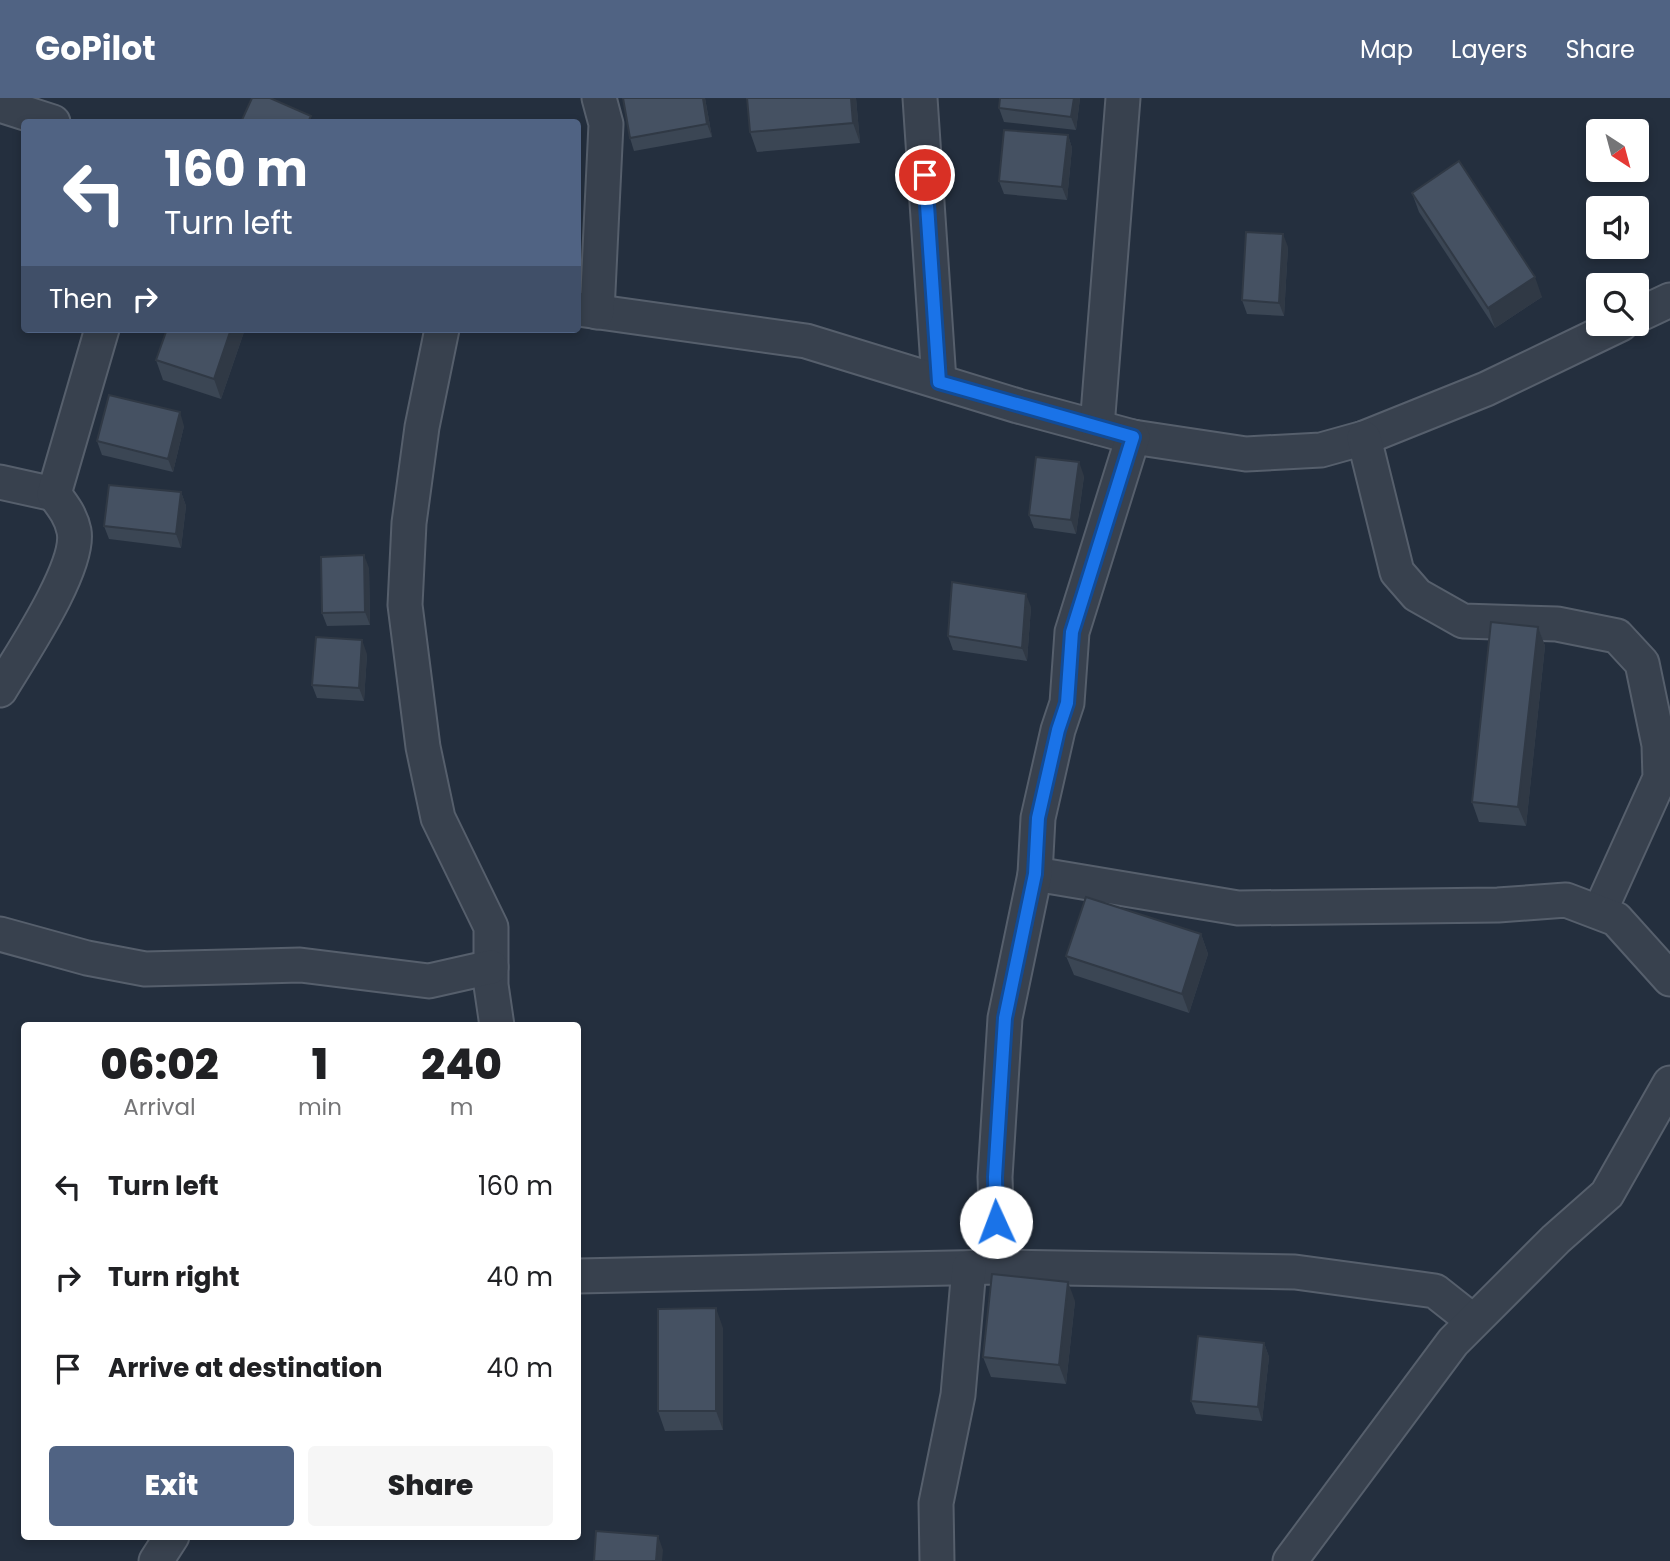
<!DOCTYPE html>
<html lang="en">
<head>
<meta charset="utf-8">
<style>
	body { margin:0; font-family:Poppins,sans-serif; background:#f6f6f6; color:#202124; height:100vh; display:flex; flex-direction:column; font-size:26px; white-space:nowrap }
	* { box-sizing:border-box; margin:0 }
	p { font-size:23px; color:#757577 }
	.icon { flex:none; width:38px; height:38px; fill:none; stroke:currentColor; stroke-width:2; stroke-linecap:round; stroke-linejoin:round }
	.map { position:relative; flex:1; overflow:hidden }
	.side { position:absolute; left:21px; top:924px; width:560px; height:518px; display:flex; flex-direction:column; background:#fff; border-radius:7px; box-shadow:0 4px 10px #0003 }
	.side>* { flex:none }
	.guide { position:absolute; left:21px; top:21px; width:560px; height:214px; border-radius:7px; box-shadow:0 4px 10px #0003; background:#506383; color:#fff; overflow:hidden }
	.needle { width:46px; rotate:144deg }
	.fabs { position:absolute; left:1586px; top:21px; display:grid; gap:14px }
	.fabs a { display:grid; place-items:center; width:63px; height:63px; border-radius:7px; background:#fff; box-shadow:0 4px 10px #0003; font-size:35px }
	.pin { position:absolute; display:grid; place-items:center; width:60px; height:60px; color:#fff; margin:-30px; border:4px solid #fff; border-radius:50%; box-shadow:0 2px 7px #0007 }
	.me { position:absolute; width:77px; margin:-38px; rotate:358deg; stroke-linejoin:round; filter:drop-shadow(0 0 5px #0008) }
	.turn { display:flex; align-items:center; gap:24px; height:147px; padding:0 28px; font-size:32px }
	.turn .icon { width:91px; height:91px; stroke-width:2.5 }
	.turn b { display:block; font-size:49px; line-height:60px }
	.then { display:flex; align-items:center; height:66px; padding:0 28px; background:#0003; gap:14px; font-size:26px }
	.eta { display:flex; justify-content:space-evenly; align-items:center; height:119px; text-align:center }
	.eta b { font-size:42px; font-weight:800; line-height:49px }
	.primary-button { display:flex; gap:14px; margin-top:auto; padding:14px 28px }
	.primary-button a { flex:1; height:80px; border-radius:7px; background:#506383; color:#fff; font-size:28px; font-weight:800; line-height:80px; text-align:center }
	.primary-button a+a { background:#f6f6f6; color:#202124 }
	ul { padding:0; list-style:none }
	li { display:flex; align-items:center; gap:21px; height:91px; padding:0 28px }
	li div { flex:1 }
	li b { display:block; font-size:26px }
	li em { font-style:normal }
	header { display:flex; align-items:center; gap:42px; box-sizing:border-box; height:98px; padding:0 35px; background:#506383; color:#fff }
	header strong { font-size:33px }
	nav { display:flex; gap:38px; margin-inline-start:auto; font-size:24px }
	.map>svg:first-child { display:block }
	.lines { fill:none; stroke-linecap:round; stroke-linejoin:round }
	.minor-casing { stroke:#565f6c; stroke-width:37 }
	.minor { stroke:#38414e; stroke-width:33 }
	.wall { fill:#3b4654 }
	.shaded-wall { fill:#303945 }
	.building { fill:#455162; stroke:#303945; stroke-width:2 }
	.route-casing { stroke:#114b97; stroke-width:18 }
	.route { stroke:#1a73e8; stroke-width:12 }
</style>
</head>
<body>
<header>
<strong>GoPilot</strong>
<nav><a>Map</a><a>Layers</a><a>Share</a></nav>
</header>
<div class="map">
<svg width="1670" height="1463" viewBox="0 0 1670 1463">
	<rect width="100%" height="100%" fill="#242f3e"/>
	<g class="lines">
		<defs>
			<g id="minor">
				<path d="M920,0l19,283"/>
				<path d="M0,7l53,17"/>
				<path d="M578,211l228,32 212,65 115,31 113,17 75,-4 43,-12 122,-49 135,-65"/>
				<path d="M597,214l9,-188 -7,-26"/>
				<path d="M1636,218l34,-16"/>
				<path d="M442,231l-20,98 -13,96 -4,82 18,142 15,71 53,109v58l6,41"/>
				<path d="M1097,329l26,-329"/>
				<path d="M1364,340l33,134 20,23 46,26 94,3 60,12 25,27 17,82 1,33 -60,133"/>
				<path d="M0,384l54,12"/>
				<path d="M0,592c19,-32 81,-123 74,-159 -3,-15 -11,-25 -20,-37l48,-165"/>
				<path d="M1035,776l203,34 260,-3 68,-5 50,19 54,60"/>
				<path d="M0,836l87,24 58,11 155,-4 129,16 62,-14"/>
				<path d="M998,1169l-3,-90 10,-159 30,-144 3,-56 20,-88 9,-27 5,-71 61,-195"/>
				<path d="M578,1178l420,-9 297,5 140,19 38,30"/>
				<path d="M156,1463l16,-25"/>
				<path d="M937,1463l-1,-58 22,-108 11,-127"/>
				<path d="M1290,1463l163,-219 103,-103 51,-45 63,-111"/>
			</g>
		</defs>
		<use href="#minor" class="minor-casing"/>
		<use href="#minor" class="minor"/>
	</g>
	<g class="wall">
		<path d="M705,0l7,39 -78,14 -4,-13z"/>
		<path d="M747,0h109l4,45 -103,9 -7,-20z"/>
		<path d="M1080,0l-4,32 -72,-8 -5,-14z"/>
		<path d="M1068,37l4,13 -5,52 -63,-6 -5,-13z"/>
		<path d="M1412,95l130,104 -47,31 -76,-116z"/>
		<path d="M1288,149l-4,69 -37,-2 -5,-14z"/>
		<path d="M245,231l-24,70 -58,-19 -7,-20z"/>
		<path d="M184,328l-11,46 -71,-17 -5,-14z"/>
		<path d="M1084,378l-8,58 -42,-6 -5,-13z"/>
		<path d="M181,394l5,14 -5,42 -72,-9 -5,-13z"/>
		<path d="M369,470l1,57 -43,1 -5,-13z"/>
		<path d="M1031,509l-4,54 -74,-11 -5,-14z"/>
		<path d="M1538,529l7,19 -19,180 -47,-4 -7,-20z"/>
		<path d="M367,556l-3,47 -47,-3 -5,-13z"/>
		<path d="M1201,836l7,20 -19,59 -115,-38 -8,-19z"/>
		<path d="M1075,1203l-9,83 -75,-7 -8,-20z"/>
		<path d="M723,1230v102l-58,1 -7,-20z"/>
		<path d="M1264,1245l5,14 -7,64 -66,-7 -5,-13z"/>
	</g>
	<g class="shaded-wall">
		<path d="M703,0h2l7,39 -5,-13z"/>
		<path d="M851,0h5l4,45 -7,-20z"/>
		<path d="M1074,0h6l-4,32 -5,-13z"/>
		<path d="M1068,37l4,13 -5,52 -5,-13z"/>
		<path d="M1283,136l5,13 -4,69 -5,-13z"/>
		<path d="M1535,179l7,20 -47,31 -7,-20z"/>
		<path d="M231,231h14l-24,70 -7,-20z"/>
		<path d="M180,314l4,14 -11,46 -5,-13z"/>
		<path d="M1079,364l5,14 -8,58 -5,-14z"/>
		<path d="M181,394l5,14 -5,42 -5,-14z"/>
		<path d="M364,457l5,13 1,57 -5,-13z"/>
		<path d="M1026,496l5,13 -4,54 -5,-13z"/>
		<path d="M1538,529l7,19 -19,180 -8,-19z"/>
		<path d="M362,542l5,14 -3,47 -5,-13z"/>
		<path d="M1201,836l7,20 -19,59 -7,-19z"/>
		<path d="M1068,1184l7,19 -9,83 -7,-19z"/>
		<path d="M716,1210l7,20v102l-7,-19z"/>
		<path d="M1264,1245l5,14 -7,64 -4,-14z"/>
		<path d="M658,1438l5,14 -1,11h-6z"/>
	</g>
	<g class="building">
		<path d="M252,0h18l41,18 -3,6h-67z"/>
		<path d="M623,0h80l4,26 -77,14z"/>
		<path d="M747,0h104l2,25 -103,9z"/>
		<path d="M1000,0h74l-3,19 -72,-9z"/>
		<path d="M1004,32l64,5 -6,52 -63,-6z"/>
		<path d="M1459,63l76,116 -47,31 -76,-115z"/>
		<path d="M1246,134l37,2 -4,69 -37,-3z"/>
		<path d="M167,231h64l-17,50 -58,-19z"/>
		<path d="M109,297l71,17 -12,47 -71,-18z"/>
		<path d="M1036,359l43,5 -8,58 -42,-5z"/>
		<path d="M109,387l72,7 -5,42 -72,-8z"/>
		<path d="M364,457l1,57 -43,1 -1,-56z"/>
		<path d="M952,484l74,12 -4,54 -74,-12z"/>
		<path d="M1491,524l47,5 -20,180 -46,-5z"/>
		<path d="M316,539l46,3 -3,48 -47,-3z"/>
		<path d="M1086,799l115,37 -19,60 -116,-38z"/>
		<path d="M992,1176l76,8 -9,83 -76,-8z"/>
		<path d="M716,1210v103h-58v-102z"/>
		<path d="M1198,1238l66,7 -6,64 -67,-6z"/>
		<path d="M596,1433l62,5 -2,25h-62z"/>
	</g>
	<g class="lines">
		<defs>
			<path id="route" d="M925,77l14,207 194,55 -61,195 -5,71 -9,27 -20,88 -3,56 -30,144 -10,159 1,45"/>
		</defs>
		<use href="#route" class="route-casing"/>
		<use href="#route" class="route"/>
	</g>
</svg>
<div class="fabs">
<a><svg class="needle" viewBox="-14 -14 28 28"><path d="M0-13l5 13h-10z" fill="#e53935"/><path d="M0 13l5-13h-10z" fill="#757577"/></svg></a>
<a><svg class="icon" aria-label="sound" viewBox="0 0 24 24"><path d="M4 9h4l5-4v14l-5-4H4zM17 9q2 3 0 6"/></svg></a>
<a><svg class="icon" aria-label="search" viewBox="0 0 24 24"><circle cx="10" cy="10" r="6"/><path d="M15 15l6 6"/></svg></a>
</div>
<div class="pin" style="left:925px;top:77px;background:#d93025"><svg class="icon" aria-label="arrive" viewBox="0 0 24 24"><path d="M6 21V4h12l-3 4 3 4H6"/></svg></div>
<svg class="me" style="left:996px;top:1124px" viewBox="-20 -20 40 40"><circle r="19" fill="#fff"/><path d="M0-13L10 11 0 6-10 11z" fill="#1a73e8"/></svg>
<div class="guide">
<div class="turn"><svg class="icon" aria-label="left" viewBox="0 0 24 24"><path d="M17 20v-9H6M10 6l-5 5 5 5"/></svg><div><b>160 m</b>Turn left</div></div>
<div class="then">Then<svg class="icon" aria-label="right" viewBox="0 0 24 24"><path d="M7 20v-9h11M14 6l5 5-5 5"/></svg></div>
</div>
<section class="side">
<div class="eta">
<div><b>06:02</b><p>Arrival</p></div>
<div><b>1</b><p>min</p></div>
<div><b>240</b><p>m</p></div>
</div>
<ul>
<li><svg class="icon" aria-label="left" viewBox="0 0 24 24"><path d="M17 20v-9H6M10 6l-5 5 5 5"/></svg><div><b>Turn left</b></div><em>160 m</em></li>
<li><svg class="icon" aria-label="right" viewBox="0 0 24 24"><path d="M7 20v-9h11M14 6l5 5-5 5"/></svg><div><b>Turn right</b></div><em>40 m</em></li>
<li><svg class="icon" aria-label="arrive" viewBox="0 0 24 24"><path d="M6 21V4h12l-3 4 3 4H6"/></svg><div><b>Arrive at destination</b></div><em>40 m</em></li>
</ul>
<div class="primary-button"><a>Exit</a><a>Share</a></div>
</section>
</div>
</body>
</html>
